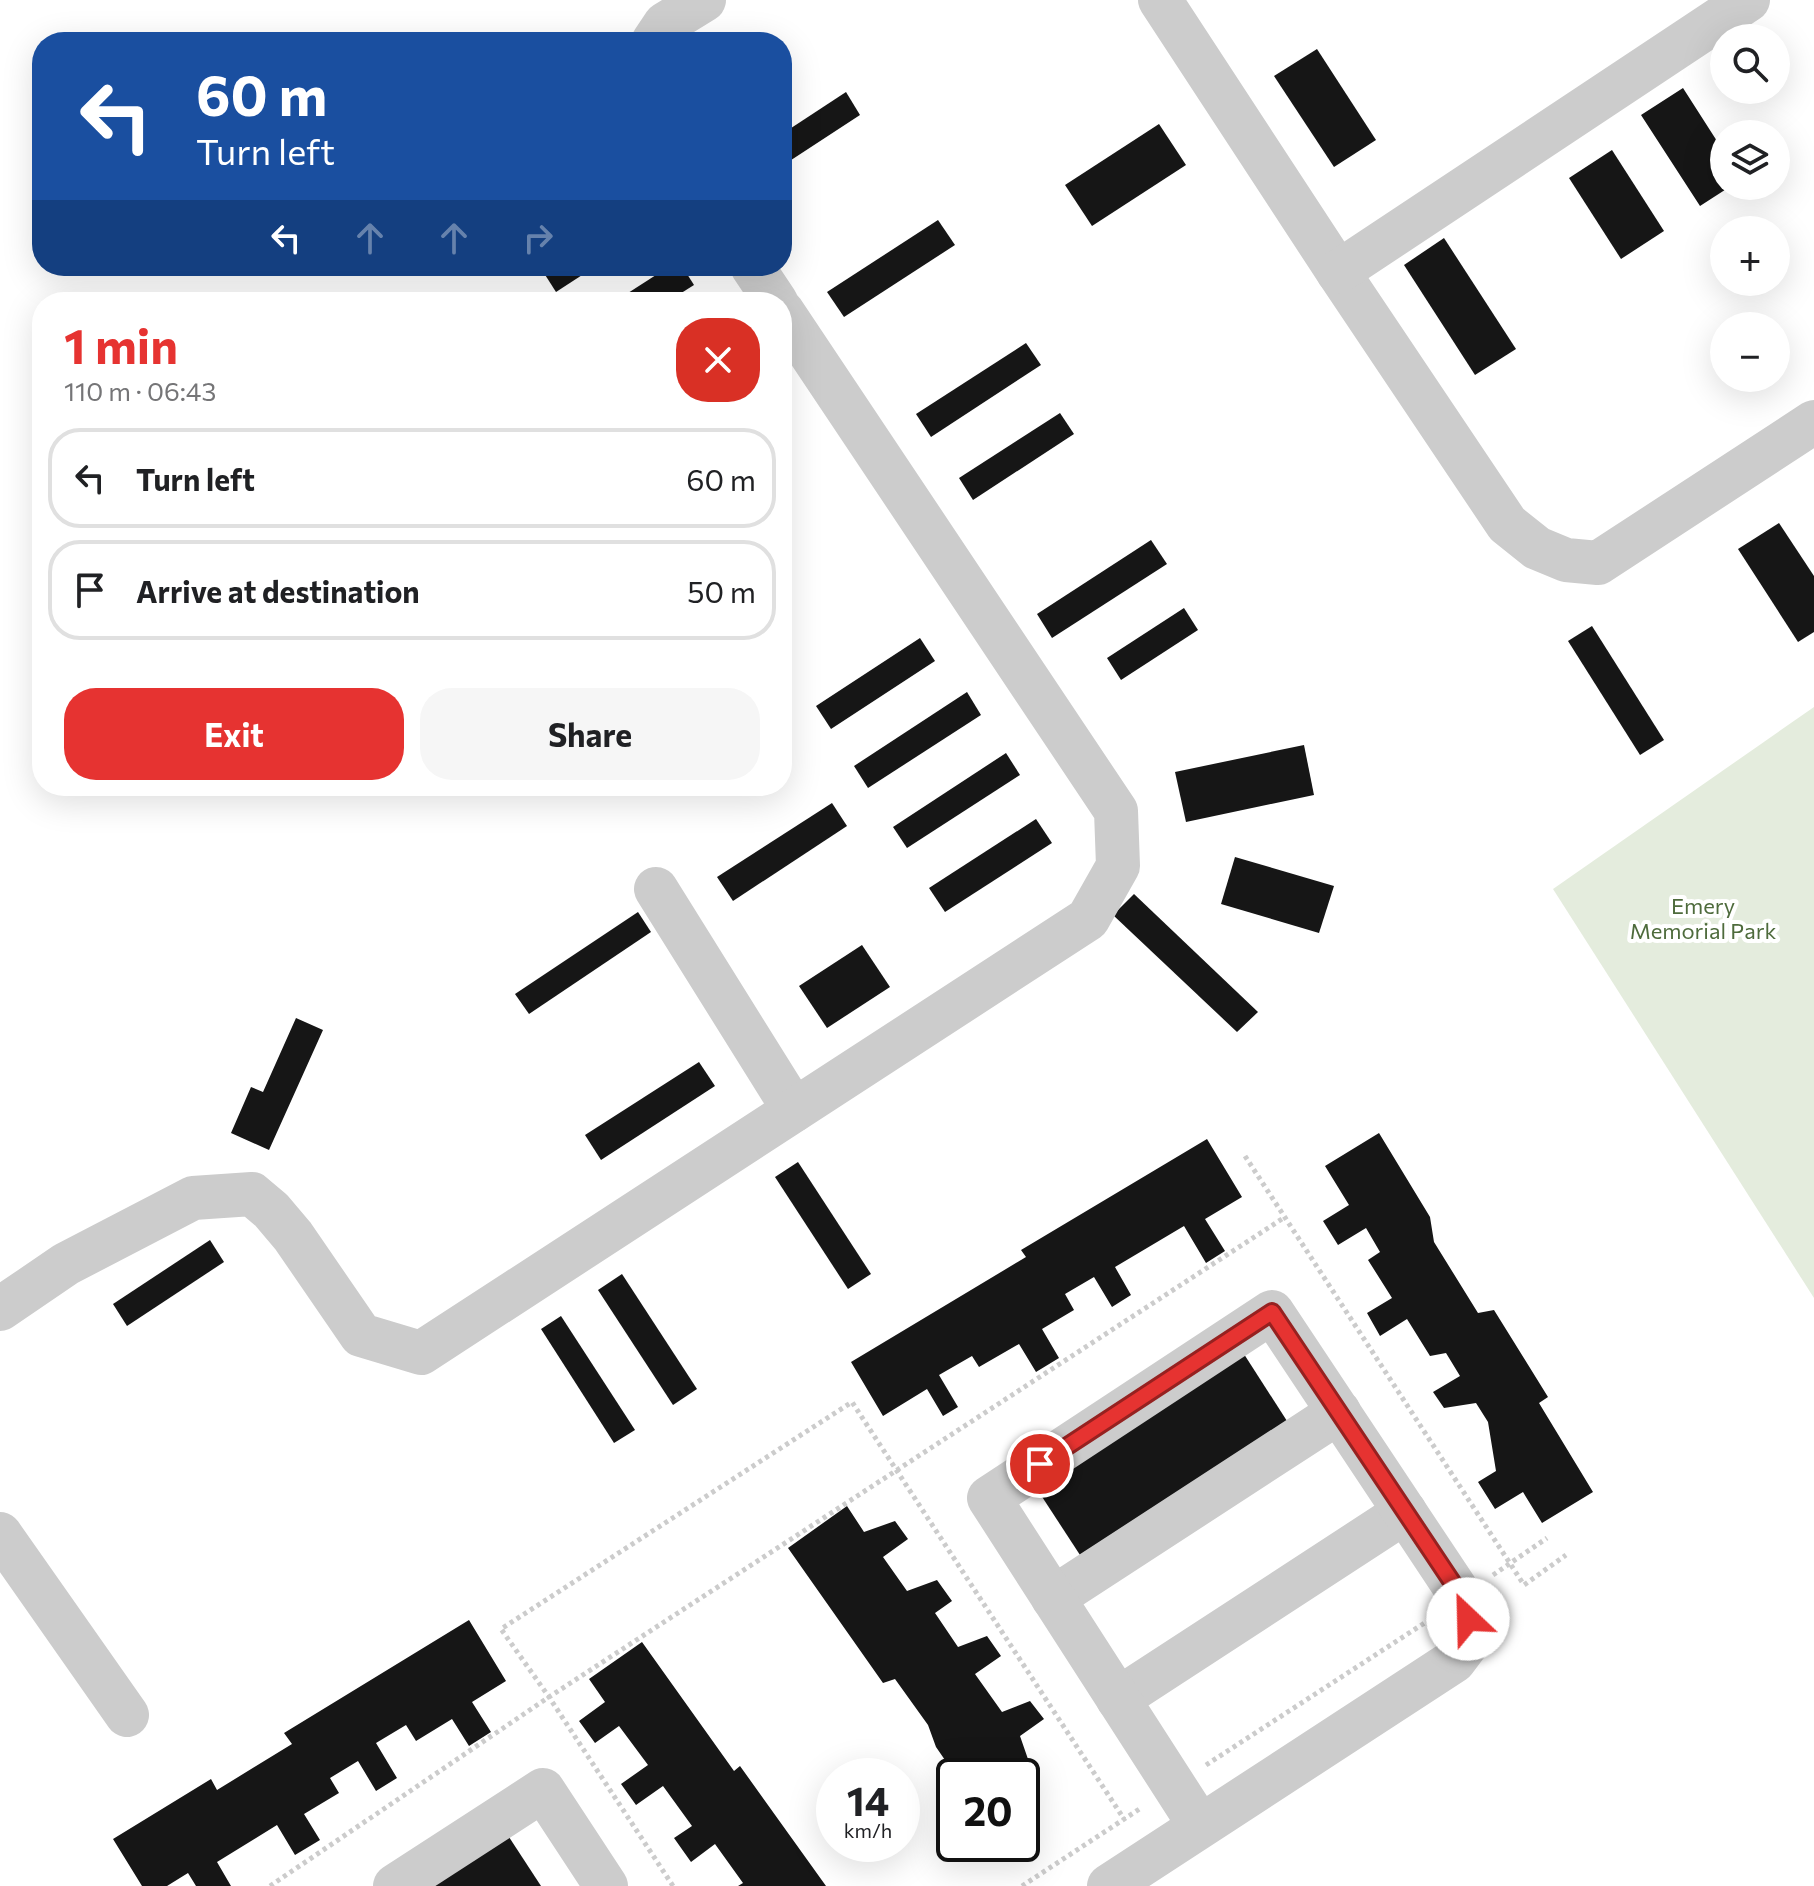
<!DOCTYPE html>
<html lang="en">
<head>
<meta charset="utf-8">
<style>
	body { margin:0; font-family:Commissioner,sans-serif; background:#f6f6f6; color:#202124; height:100vh; display:flex; flex-direction:column; font-size:30px; white-space:nowrap }
	* { box-sizing:border-box; margin:0 }
	p { font-size:26px; color:#757577 }
	.icon { flex:none; width:44px; height:44px; fill:none; stroke:currentColor; stroke-width:2; stroke-linecap:round; stroke-linejoin:round }
	.map { position:relative; flex:1; overflow:hidden }
	.panel { position:absolute; left:32px; top:292px; width:760px; height:504px; display:flex; flex-direction:column; background:#fff; border-radius:32px; box-shadow:0 8px 32px #0002 }
	.panel>* { flex:none }
	.top-card { position:absolute; left:32px; top:32px; width:760px; height:244px; border-radius:32px; box-shadow:0 8px 32px #0002; background:#1a4fa0; color:#fff; overflow:hidden }
	.fabs { position:absolute; left:1710px; top:24px; display:grid; gap:16px }
	.fabs a { display:grid; place-items:center; width:80px; height:80px; border-radius:50%; background:#fff; box-shadow:0 8px 32px #0002; font-size:40px }
	.speed { position:absolute; left:816px; top:1758px; display:flex; gap:16px; font-size:40px; font-weight:700; text-align:center }
	.speed>* { display:grid; place-content:center; width:104px; height:104px; border-radius:50%; background:#fff; box-shadow:0 8px 32px #0002; line-height:1 }
	.speed small { font-size:20px; font-weight:400 }
	.speed .limit { border:4px solid #111; border-radius:12px; background:#fff; color:#111 }
	.pin { position:absolute; display:grid; place-items:center; width:68px; height:68px; color:#fff; margin:-34px; border:4px solid #fff; border-radius:50%; box-shadow:0 2px 8px #0007 }
	.me { position:absolute; width:88px; margin:-44px; rotate:336deg; stroke-linejoin:round; filter:drop-shadow(0 0 6px #0008) }
	.turn { display:flex; align-items:center; gap:28px; height:168px; padding:0 32px; font-size:36px }
	.turn .icon { width:104px; height:104px; stroke-width:2.5 }
	.turn b { display:block; font-size:56px; line-height:68px }
	.lanes { display:flex; align-items:center; height:76px; padding:0 32px; background:#0003; justify-content:center; gap:40px; direction:ltr }
	.lanes .off { opacity:.35 }
	.round { display:grid; place-items:center; flex:none; width:84px; height:84px; border-radius:32px; background:#f6f6f6 }
	.head { display:flex; align-items:center; justify-content:space-between; height:136px; padding:0 32px }
	h1 { font-size:48px; font-weight:700; line-height:60px; color:#e63331 }
	.button { display:flex; gap:16px; margin-top:auto; padding:16px 32px }
	.button a { flex:1; height:92px; border-radius:32px; background:#e63331; color:#fff; font-size:32px; font-weight:700; line-height:92px; text-align:center }
	.button a+a { background:#f6f6f6; color:#202124 }
	ul { padding:0; list-style:none }
	li { display:flex; align-items:center; gap:24px; height:100px; margin:0 16px 12px; padding:0 16px; border:4px solid #e0e0e0; border-radius:32px }
	li div { flex:1 }
	li b { display:block; font-size:30px }
	li em { font-style:normal }
	.map>svg:first-child { display:block }
	.green { fill:#e4ecdd }
	.building { fill:#161616 }
	.lines { fill:none; stroke-linecap:round; stroke-linejoin:round }
	.path { stroke:#ccc; stroke-width:5; stroke-dasharray:4 4; stroke-linecap:butt }
	.minor { stroke:#ccc; stroke-width:44 }
	.route-casing { stroke:#962120; stroke-width:20 }
	.route { stroke:#e63331; stroke-width:14 }
	.labels { text-anchor:middle; stroke-width:8; stroke-linejoin:round; paint-order:stroke }
	.park-label { font-size:22px; fill:#4e6b3c; stroke:#fff }
</style>
</head>
<body>
<div class="map">
<svg width="1814" height="1886" viewBox="0 0 1814 1886">
	<rect width="100%" height="100%" fill="#fff"/>
	<path class="green" d="M1814,707v591l-261,-409z"/>
	<g class="building">
		<path d="M1317,49l59,91 -42,27 -60,-91z"/>
		<path d="M1683,88l41,64v34h7l-31,20 -59,-91z"/>
		<path d="M846,92l14,23 -78,51v-32z"/>
		<path d="M1159,124l27,41 -94,61 -27,-41z"/>
		<path d="M1612,150l52,81 -43,28 -52,-81z"/>
		<path d="M938,220l17,25 -111,72 -17,-25z"/>
		<path d="M1444,238l72,111 -41,26 -71,-110z"/>
		<path d="M548,266h48l-40,26 -14,-22z"/>
		<path d="M670,266h12l12,19 -27,17h-53z"/>
		<path d="M1026,343l15,22 -110,72 -15,-23z"/>
		<path d="M1060,413l14,21 -101,66 -14,-22z"/>
		<path d="M1779,523l35,53v56l-16,10 -60,-93z"/>
		<path d="M1151,540l16,24 -115,74 -15,-24z"/>
		<path d="M1184,608l14,22 -77,50 -14,-22z"/>
		<path d="M1592,626l72,114 -24,15 -72,-114z"/>
		<path d="M920,638l15,23 -104,68 -15,-23z"/>
		<path d="M967,692l14,23 -113,73 -14,-22z"/>
		<path d="M1304,745l10,50 -128,27 -11,-50z"/>
		<path d="M1006,753l14,22 -113,73 -14,-21z"/>
		<path d="M832,803l15,23 -114,75 -16,-24z"/>
		<path d="M1036,819l16,24 -107,69 -16,-24z"/>
		<path d="M1235,857l99,29 -15,47 -98,-29z"/>
		<path d="M1134,894l124,118 -21,20 -124,-117z"/>
		<path d="M638,912l13,20 -122,82 -14,-20z"/>
		<path d="M862,945l28,42 -63,41 -28,-42z"/>
		<path d="M296,1018l27,12 -54,120 -38,-17 20,-46 12,5z"/>
		<path d="M699,1062l16,24 -114,74 -16,-25z"/>
		<path d="M1379,1133l51,84 4,25 44,71 16,-3 54,87 -9,6 54,89 -51,31 -19,-31 -28,17 -17,-27 18,-11 -8,-49 -12,-19 -32,5 -11,-16 27,-16 -14,-23 -16,3 -23,-37 -27,17 -13,-23 25,-15 -24,-38 12,-8 -14,-24 -28,17 -15,-24 26,-16 -24,-39z"/>
		<path d="M1207,1139l35,58 -37,22 20,32 -19,12 -22,-37 -69,41 16,28 -19,12 -18,-30 -29,17 9,16 -32,19 17,29 -23,14 -17,-28 -40,23 -7,-11 -33,19 19,32 -15,9 -16,-27 -44,27 -32,-54 175,-105 -5,-7z"/>
		<path d="M798,1162l73,112 -23,15 -73,-112z"/>
		<path d="M210,1240l14,22 -97,64 -14,-22z"/>
		<path d="M622,1274l75,115 -24,16 -75,-115z"/>
		<path d="M561,1316l74,114 -21,13 -73,-114z"/>
		<path d="M1242,1351l45,70 -207,134 -45,-69z"/>
		<path d="M847,1506l17,26 31,-11 13,18 -25,18 24,34 30,-11 15,21 -17,12 23,34 29,-11 14,20 -26,18 27,38 28,-11 14,18 -24,17 9,26 -19,14h-54l-20,-29 -8,-22 -33,-46 -12,4 -95,-135z"/>
		<path d="M469,1620l37,61 -34,21 19,30 -22,14 -17,-27 -36,22 -10,-16 -30,18 21,35 -21,13 -18,-30 -28,17 9,15 -35,21 16,26 -25,15 -18,-30 -60,37 14,24h-35l-8,-13 -21,13h-25l-29,-47 98,-60 6,11 75,-46 -8,-11z"/>
		<path d="M642,1642l92,129 6,-5 86,120h-88l5,-3 -28,-39 -24,18 -17,-24 18,-12 -29,-40 -27,19 -15,-21 27,-19 -29,-39 -24,17 -16,-22 26,-19 -16,-23z"/>
		<path d="M507,1834l34,52h-114z"/>
	</g>
	<g class="lines">
		<g class="path">
			<path d="M1245,1156l279,429 42,-30"/>
			<path d="M1493,1575l54,-37"/>
			<path d="M1206,1765l220,-143"/>
			<path d="M270,1886l279,-189 736,-480"/>
			<path d="M673,1886l-124,-189 -48,-68 351,-227 272,417"/>
			<path d="M1022,1886l119,-78"/>
		</g>
		<g class="minor">
			<path d="M1160,0l178,272 169,252 30,24 29,12 32,3 216,-141"/>
			<path d="M653,42l12,-18 39,-24"/>
			<path d="M752,266l24,36"/>
			<path d="M1338,272l410,-272"/>
			<path d="M656,889l138,221"/>
			<path d="M0,1309l66,-45 127,-66 59,-4 19,16 22,26 68,99 60,18 667,-434 30,-53 -2,-55 -334,-500"/>
			<path d="M0,1534l127,181"/>
			<path d="M1053,1598l286,-186"/>
			<path d="M1118,1699l287,-187"/>
			<path d="M395,1886l148,-96 63,96"/>
			<path d="M1109,1886l345,-225 18,-24 -8,-36 -192,-289 -283,186 211,328"/>
		</g>
	</g>
	<g class="lines">
		<defs>
			<path id="route" d="M1040,1464l232,-152 190,285 2,4 4,18"/>
		</defs>
		<use href="#route" class="route-casing"/>
		<use href="#route" class="route"/>
	</g>
	<g class="labels">
		<g class="park-label">
			<text x="1703" y="914">Emery<tspan x="1703" dy="25">Memorial Park</tspan></text>
		</g>
	</g>
</svg>
<div class="fabs">
<a><svg class="icon" aria-label="search" viewBox="0 0 24 24"><circle cx="10" cy="10" r="6"/><path d="M15 15l6 6"/></svg></a>
<a><svg class="icon" aria-label="layers" viewBox="0 0 24 24"><path d="M12 4l9 5-9 5-9-5zM3 14l9 5 9-5"/></svg></a>
<a>+</a>
<a>−</a>
</div>
<div class="speed"><div>14<small>km/h</small></div><div class="limit">20</div></div>
<div class="pin" style="left:1040px;top:1464px;background:#d93025"><svg class="icon" aria-label="arrive" viewBox="0 0 24 24"><path d="M6 21V4h12l-3 4 3 4H6"/></svg></div>
<svg class="me" style="left:1468px;top:1619px" viewBox="-20 -20 40 40"><circle r="19" fill="#fff"/><path d="M0-13L10 11 0 6-10 11z" fill="#e63331"/></svg>
<div class="top-card">
<div class="turn"><svg class="icon" aria-label="left" viewBox="0 0 24 24"><path d="M17 20v-9H6M10 6l-5 5 5 5"/></svg><div><b>60 m</b>Turn left</div></div>
<div class="lanes"><svg class="icon" aria-label="left" viewBox="0 0 24 24"><path d="M17 20v-9H6M10 6l-5 5 5 5"/></svg><svg class="icon off" aria-label="ahead" viewBox="0 0 24 24"><path d="M12 20V5M6 11l6-6 6 6"/></svg><svg class="icon off" aria-label="ahead" viewBox="0 0 24 24"><path d="M12 20V5M6 11l6-6 6 6"/></svg><svg class="icon off" aria-label="right" viewBox="0 0 24 24"><path d="M7 20v-9h11M14 6l5 5-5 5"/></svg></div>
</div>
<section class="panel">
<div class="head"><div><h1>1 min</h1><p>110 m · 06:43</p></div><a class="round" style="background:#d93025;color:#fff"><svg class="icon" aria-label="close" viewBox="0 0 24 24"><path d="M6 6l12 12M18 6L6 18"/></svg></a></div>
<ul>
<li><svg class="icon" aria-label="left" viewBox="0 0 24 24"><path d="M17 20v-9H6M10 6l-5 5 5 5"/></svg><div><b>Turn left</b></div><em>60 m</em></li>
<li><svg class="icon" aria-label="arrive" viewBox="0 0 24 24"><path d="M6 21V4h12l-3 4 3 4H6"/></svg><div><b>Arrive at destination</b></div><em>50 m</em></li>
</ul>
<div class="button"><a>Exit</a><a>Share</a></div>
</section>
</div>
</body>
</html>
